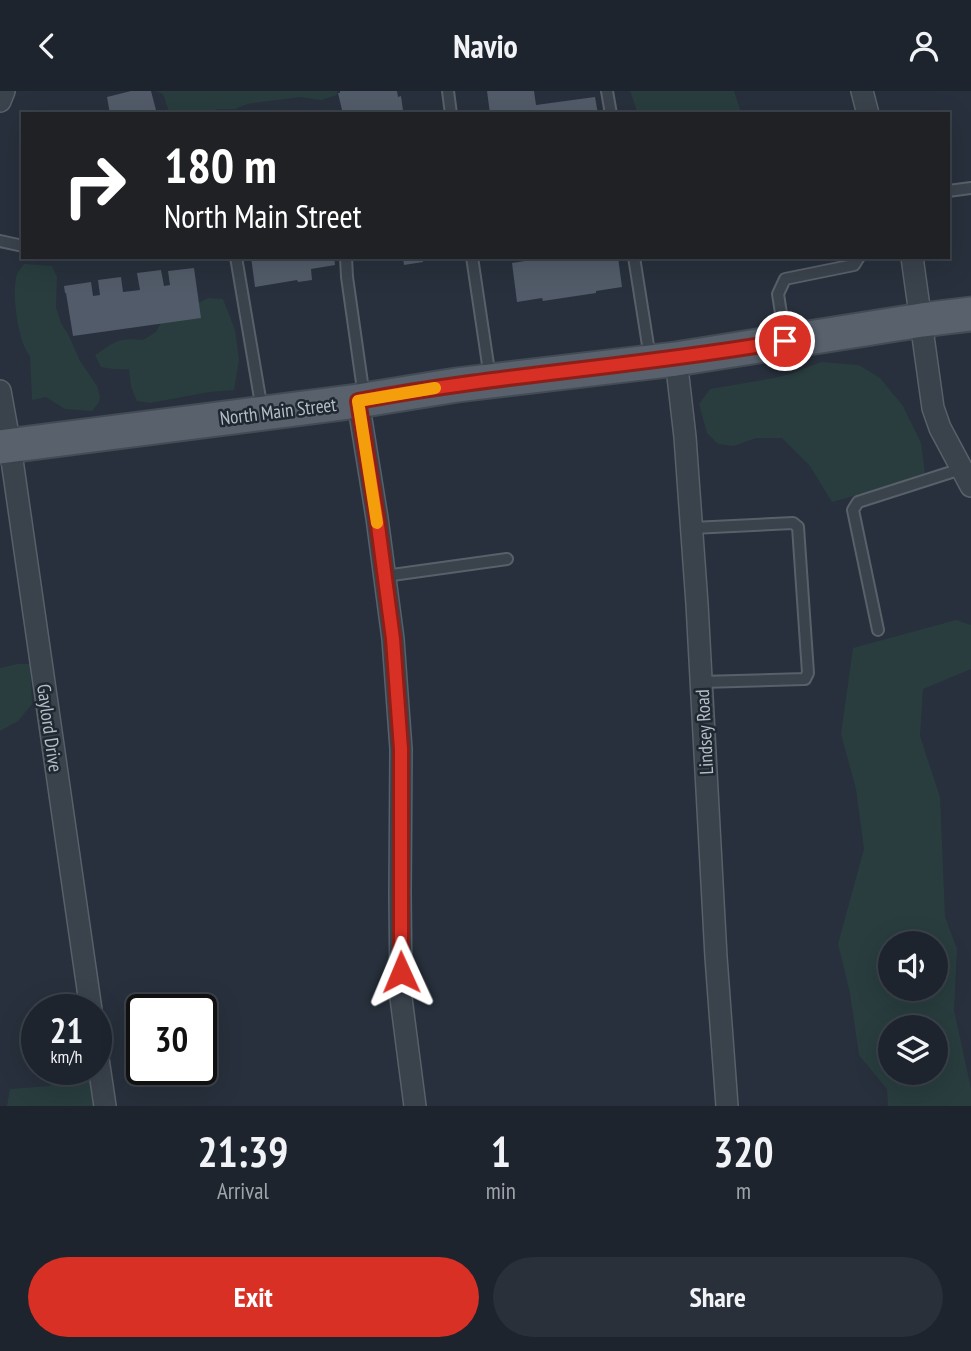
<!DOCTYPE html>
<html lang="en">
<head>
<meta charset="utf-8">
<style>
	body { margin:0; font-family:"PT Sans Narrow",sans-serif; background:#2a3039; color:#f1f3f6; height:100vh; display:flex; flex-direction:column; font-size:26px; white-space:nowrap }
	* { box-sizing:border-box; margin:0 }
	p { font-size:23px; color:#a0a4aa }
	.icon { flex:none; width:38px; height:38px; fill:none; stroke:currentColor; stroke-width:2; stroke-linecap:round; stroke-linejoin:round }
	.map { position:relative; height:1015px; overflow:hidden }
	.sheet { display:flex; flex-direction:column; background:#1d242d; flex:1 }
	.sheet>* { flex:none }
	.guide { position:absolute; left:21px; top:21px; width:929px; height:147px; border-radius:0px; box-shadow:0 7px 28px #0002,0 0 0 2px #3b4149; background:#202124; color:#fff; overflow:hidden }
	.buttons { position:absolute; left:878px; top:840px; display:grid; gap:14px }
	.buttons a { display:grid; place-items:center; width:70px; height:70px; border-radius:50%; background:#1d242d; box-shadow:0 7px 28px #0002,0 0 0 2px #3b4149; font-size:35px }
	.speed { position:absolute; left:21px; top:903px; display:flex; gap:14px; font-size:35px; font-weight:700; text-align:center }
	.speed>* { display:grid; place-content:center; width:91px; height:91px; border-radius:50%; background:#1d242d; box-shadow:0 7px 28px #0002,0 0 0 2px #3b4149; line-height:1 }
	.speed small { font-size:18px; font-weight:400 }
	.speed .limit { border:4px solid #111; border-radius:10px; background:#fff; color:#111 }
	.pin { position:absolute; display:grid; place-items:center; width:60px; height:60px; color:#fff; margin:-30px; border:4px solid #fff; border-radius:50%; box-shadow:0 2px 7px #0007 }
	.me { position:absolute; width:77px; margin:-38px; rotate:359deg; stroke-linejoin:round; filter:drop-shadow(0 0 5px #0008) }
	.turn { display:flex; align-items:center; gap:24px; height:147px; padding:0 28px; font-size:32px }
	.turn .icon { width:91px; height:91px; stroke-width:2.5 }
	.turn b { display:block; font-size:49px; line-height:60px }
	.eta { display:flex; justify-content:space-evenly; align-items:center; height:119px; text-align:center }
	.eta b { font-size:42px; font-weight:700; line-height:49px }
	.primary-button { display:flex; gap:14px; margin-top:auto; padding:14px 28px }
	.primary-button a { flex:1; height:80px; border-radius:42px; background:#d93025; color:#fff; font-size:28px; font-weight:700; line-height:80px; text-align:center }
	.primary-button a+a { background:#2a3039; color:#f1f3f6 }
	header { display:flex; justify-content:space-between; align-items:center; height:91px; padding:0 28px; background:#1d242d; font-size:32px; font-weight:700 }
	.map>svg:first-child { display:block }
	.green { fill:#293d3e; fill-rule:evenodd }
	.building { fill:#525b69 }
	.lines { fill:none; stroke-linecap:round; stroke-linejoin:round }
	.lane-casing { stroke:#58606a; stroke-width:14 }
	.street-casing { stroke:#58606a; stroke-width:24 }
	.primary-casing { stroke:#434b55; stroke-width:37 }
	.lane { stroke:#3a424c; stroke-width:10 }
	.street { stroke:#3a424c; stroke-width:21 }
	.primary { stroke:#58616c; stroke-width:33 }
	.route-casing { stroke:#8d1f18; stroke-width:18 }
	.route { stroke:#d93025; stroke-width:12 }
	.slow { stroke:#f59e0b; stroke-width:12 }
	.labels { text-anchor:middle; stroke-width:5; stroke-linejoin:round; paint-order:stroke }
	.street-label { font-size:19px; fill:#b6bdc7; stroke:#1f2731 }
</style>
</head>
<body>
<header><svg class="icon" aria-label="back" viewBox="0 0 24 24"><path d="M15 5l-7 7 7 7"/></svg>Navio<svg class="icon" aria-label="person" viewBox="0 0 24 24"><circle cx="12" cy="8" r="4"/><path d="M4 21q1-7 8-7t8 7"/></svg></header>
<div class="map">
<svg width="971" height="1015" viewBox="0 0 971 1015">
	<rect width="100%" height="100%" fill="#27303c"/>
	<g class="green">
		<path d="M155,0h182v4l-16,5 -21,-3 -53,7 -12,5h-18l-5,5h-42l-7,-20z"/>
		<path d="M630,0h104l6,19 -1,4h-101z"/>
		<path d="M24,173l28,2 5,11 -1,30 5,16 8,13 11,25 17,25 3,11 -1,5 -7,9 -27,-2 -19,-12 -14,3 -2,-44c-12,-12 -19,-66 -13,-82 1,-2 6,-9 7,-10z"/>
		<path d="M208,207l15,1 12,31 4,30 -5,30 -25,2 -59,11 -13,-2 -6,-14 -2,-18h-16l-12,-2 -6,-12c19,-13 23,-18 48,-15l13,-8 8,-15 25,-9z"/>
		<path d="M821,271l38,3 21,13 23,28 18,37 4,30 -45,16 -48,13 -22,-36 -28,-28h-26l-22,8 -16,-2 -11,-11 -8,-29 11,-15 64,-11 16,-4z"/>
		<path d="M956,529l15,5v44l-48,20 -3,47 20,61 5,120 12,32 -3,61 17,79v17h-83l-1,-17 -28,-34 -9,-62 -12,-49 26,-95 -8,-60 -15,-55 12,-86zM891,852h45v46h-45zM891,936h45v46h-45z"/>
		<path d="M17,573h13l2,40 -14,17 -18,10v-63z"/>
		<path d="M71,980l16,2 11,26 1,7h-92l3,-17 39,-3z"/>
	</g>
	<g class="building">
		<path d="M131,0h20l6,23h-47l-3,-17z"/>
		<path d="M340,0h57l1,6 3,-1 2,14 -10,2v2h-50l-5,-21h2z"/>
		<path d="M487,0h47l2,14 59,-8 3,17h-108z"/>
		<path d="M251,166h83l1,8 -24,4 1,11 -14,2 -1,-2 -42,7z"/>
		<path d="M403,166h20v5l-19,3z"/>
		<path d="M537,166h81l4,30 -26,4v2l-53,8 -1,-3 -25,4 -5,-39 26,-4z"/>
		<path d="M194,177l7,50 -128,18 -7,-43h-1l-1,-7 27,-4 2,14 7,-1 -2,-15 23,-3 2,15 17,-2 -3,-17 24,-3 3,16 6,-1 -2,-14z"/>
	</g>
	<g class="lines">
		<defs>
			<g id="lane">
				<path d="M448,0l3,23"/>
				<path d="M607,0l4,23"/>
				<path d="M948,100l23,-3"/>
				<path d="M0,150l23,5"/>
				<path d="M236,166l26,153"/>
				<path d="M346,166l1,20 17,120"/>
				<path d="M472,166l18,121"/>
				<path d="M634,166l16,101"/>
				<path d="M785,248l-7,-45 7,-15 69,-14 5,-8"/>
				<path d="M692,437l101,-5 5,4 10,146 -3,6 -104,3"/>
				<path d="M385,485l122,-17"/>
				<path d="M878,539l-25,-120 5,-8 103,-33"/>
			</g>
			<g id="street">
				<path d="M862,0l6,23"/>
				<path d="M0,10l4,-10"/>
				<path d="M912,166l21,151 7,20 31,58"/>
				<path d="M676,268l9,78 12,167 19,353 11,149"/>
				<path d="M0,300l10,55 81,564"/>
				<path d="M358,310l19,117 16,121 8,110 -1,145 1,104 14,108"/>
				<path d="M96,954l9,61"/>
			</g>
			<path id="primary" d="M0,356l358,-46 99,-16 219,-26 246,-39 49,-6"/>
		</defs>
		<use href="#lane" class="lane-casing"/>
		<use href="#street" class="street-casing"/>
		<use href="#primary" class="primary-casing"/>
		<use href="#lane" class="lane"/>
		<use href="#street" class="street"/>
		<use href="#primary" class="primary"/>
	</g>
	<g class="lines">
		<defs>
			<path id="route" d="M401,881v-223l-8,-110 -16,-121 -19,-117c142,-27 286,-35 427,-60"/>
		</defs>
		<use href="#route" class="route-casing"/>
		<use href="#route" class="route"/>
		<path class="slow" d="M377,432l-19,-122 77,-13"/>
	</g>
	<g class="labels">
		<g class="street-label">
			<text transform="translate(278 320) rotate(-7)" y="7">North Main Street</text>
			<text transform="translate(50 637) rotate(82)" y="7">Gaylord Drive</text>
			<text transform="translate(704 641) rotate(-93)" y="7">Lindsey Road</text>
		</g>
	</g>
</svg>
<div class="buttons">
<a><svg class="icon" aria-label="sound" viewBox="0 0 24 24"><path d="M4 9h4l5-4v14l-5-4H4zM17 9q2 3 0 6"/></svg></a>
<a><svg class="icon" aria-label="layers" viewBox="0 0 24 24"><path d="M12 4l9 5-9 5-9-5zM3 14l9 5 9-5"/></svg></a>
</div>
<div class="speed"><div>21<small>km/h</small></div><div class="limit">30</div></div>
<div class="pin" style="left:785px;top:250px;background:#d93025"><svg class="icon" aria-label="arrive" viewBox="0 0 24 24"><path d="M6 21V4h12l-3 4 3 4H6"/></svg></div>
<svg class="me" style="left:401px;top:881px" viewBox="-20 -20 40 40"><path d="M0-17L14 15 0 8-14 15z" fill="#d93025" stroke="#fff" stroke-width="4"/></svg>
<div class="guide">
<div class="turn"><svg class="icon" aria-label="right" viewBox="0 0 24 24"><path d="M7 20v-9h11M14 6l5 5-5 5"/></svg><div><b>180 m</b>North Main Street</div></div>
</div>
</div>
<section class="sheet">
<div class="eta">
<div><b>21:39</b><p>Arrival</p></div>
<div><b>1</b><p>min</p></div>
<div><b>320</b><p>m</p></div>
</div>
<div class="primary-button"><a>Exit</a><a>Share</a></div>
</section>
</body>
</html>
